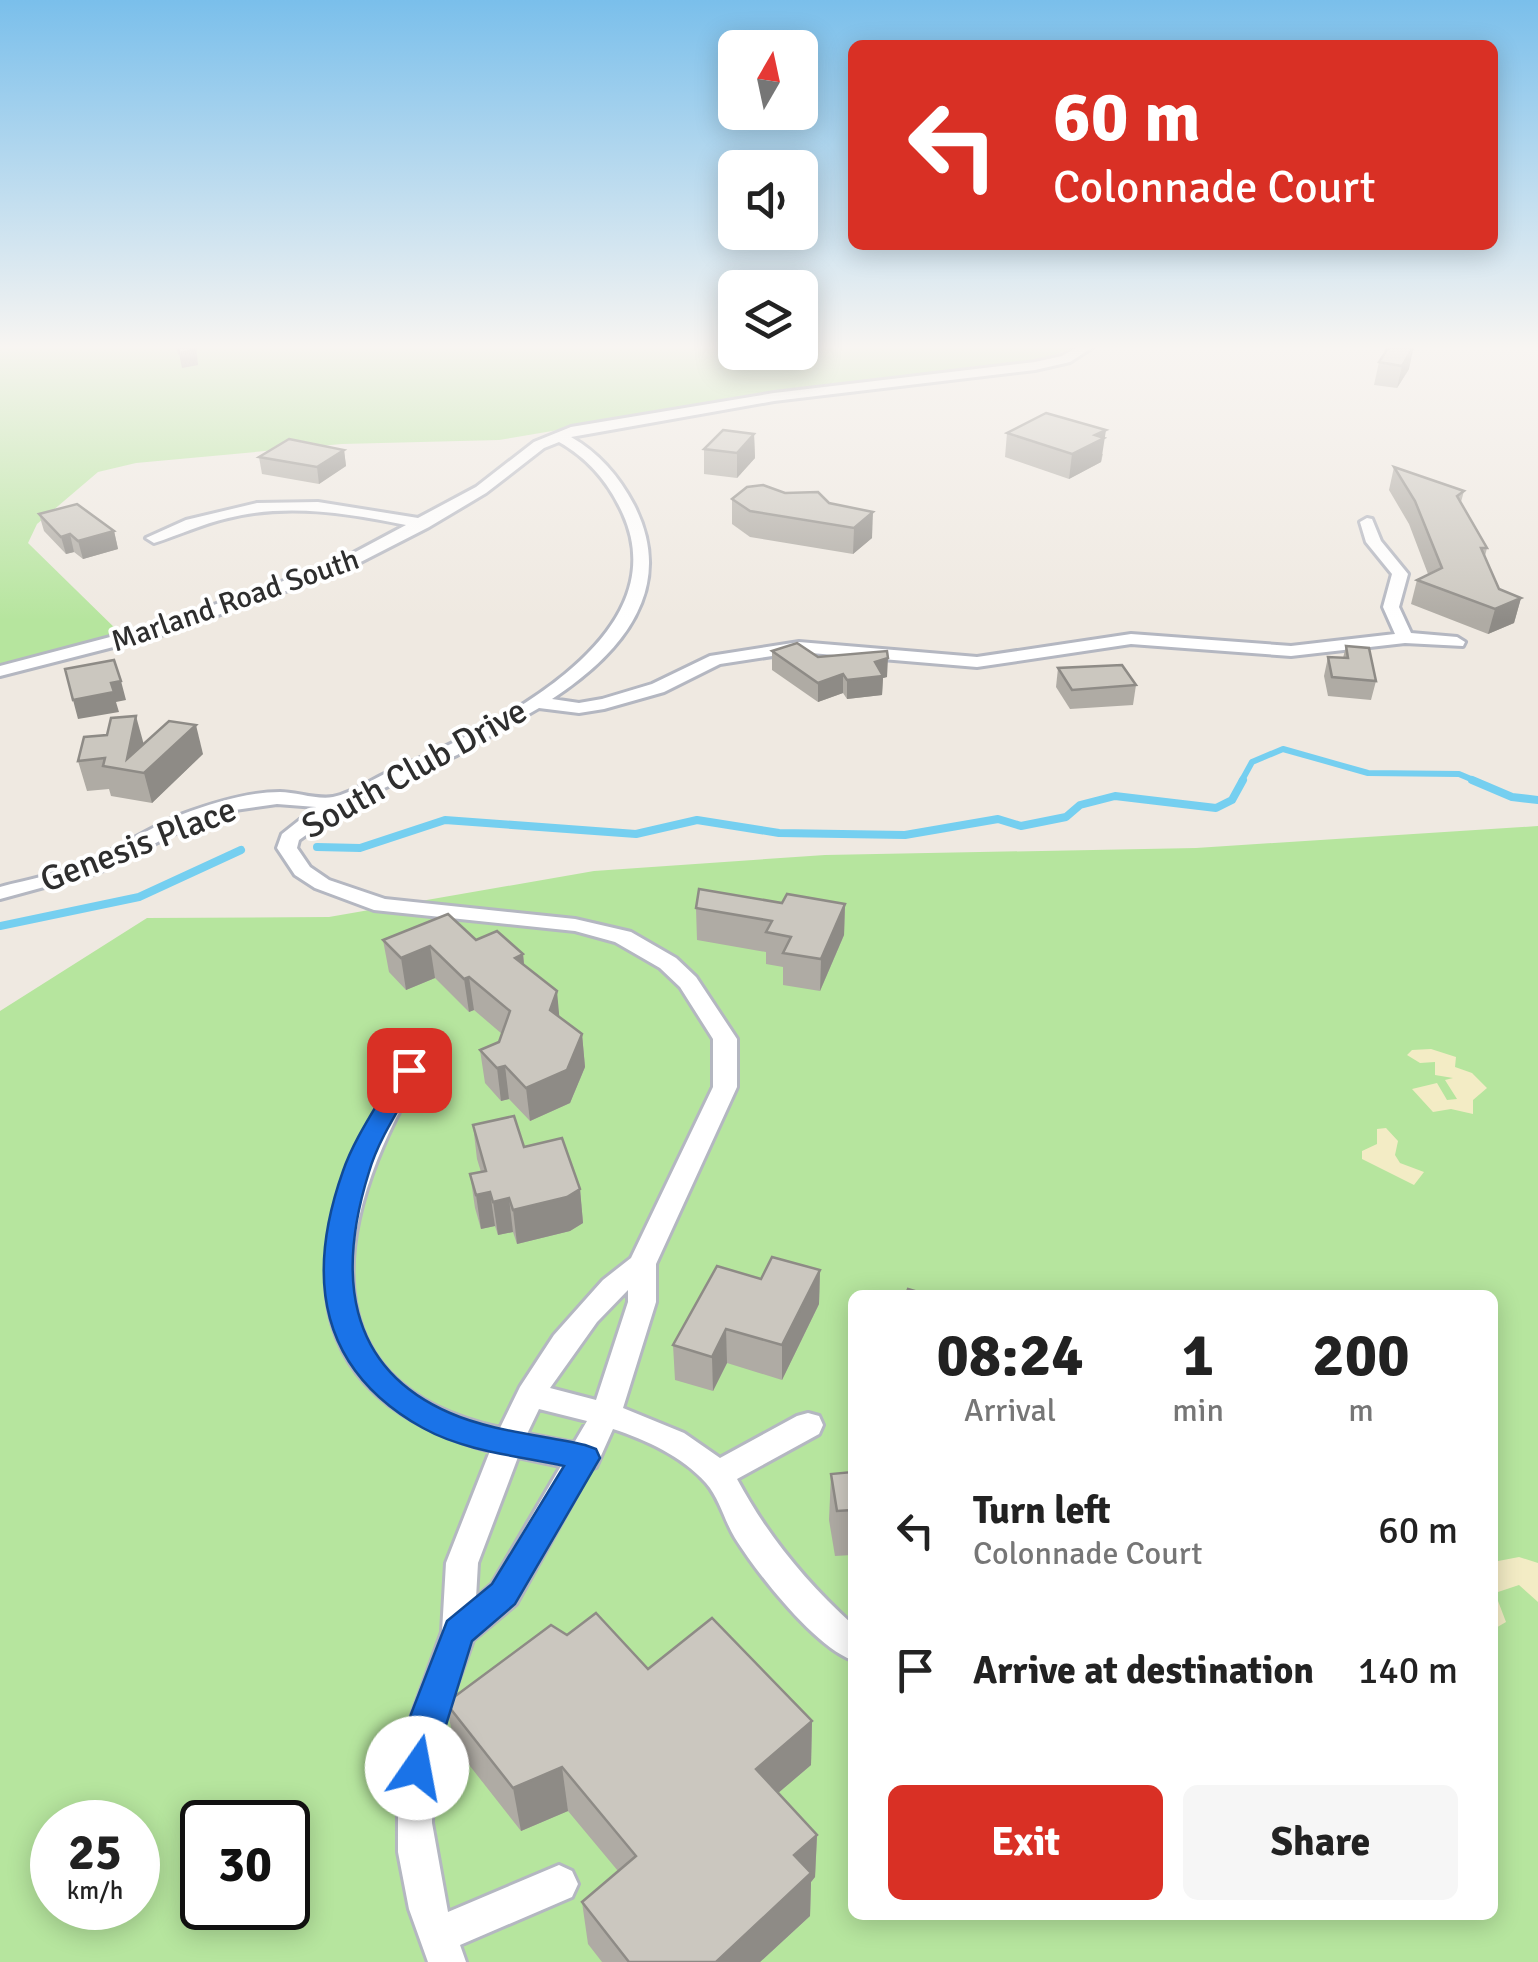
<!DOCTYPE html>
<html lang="en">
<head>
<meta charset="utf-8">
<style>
	body { margin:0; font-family:Signika,sans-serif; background:#f6f6f6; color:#222; height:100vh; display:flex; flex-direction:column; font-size:38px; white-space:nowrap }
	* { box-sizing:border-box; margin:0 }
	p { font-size:32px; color:#767676 }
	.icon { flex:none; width:55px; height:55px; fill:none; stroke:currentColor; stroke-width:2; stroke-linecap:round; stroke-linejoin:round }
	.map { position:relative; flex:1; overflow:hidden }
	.sheet { position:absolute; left:848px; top:1290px; width:650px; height:630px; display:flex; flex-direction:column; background:#fff; border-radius:15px; box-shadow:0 5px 25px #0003 }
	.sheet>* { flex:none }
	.guide { position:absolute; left:848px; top:40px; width:650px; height:210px; border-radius:15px; box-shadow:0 5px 25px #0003; background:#d93025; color:#fff; overflow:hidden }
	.needle { width:65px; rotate:9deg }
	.controls { position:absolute; left:718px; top:30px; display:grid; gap:20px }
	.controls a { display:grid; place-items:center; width:100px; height:100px; border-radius:15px; background:#fff; box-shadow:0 5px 25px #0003; font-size:50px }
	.speed { position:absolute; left:30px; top:1800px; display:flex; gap:20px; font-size:50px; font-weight:700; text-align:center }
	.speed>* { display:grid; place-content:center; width:130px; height:130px; border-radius:50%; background:#fff; box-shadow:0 5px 25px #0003; line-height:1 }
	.speed small { font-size:25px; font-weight:400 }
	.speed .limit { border:5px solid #111; border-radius:15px; background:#fff; color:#111 }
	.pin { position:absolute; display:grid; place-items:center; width:85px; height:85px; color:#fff; margin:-42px; border-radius:20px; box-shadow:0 5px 15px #0006 }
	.me { position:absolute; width:110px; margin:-55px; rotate:12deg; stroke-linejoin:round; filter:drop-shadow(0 0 8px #0008) }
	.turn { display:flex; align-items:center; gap:35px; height:210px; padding:0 40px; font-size:45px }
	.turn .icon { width:130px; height:130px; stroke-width:2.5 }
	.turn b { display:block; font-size:70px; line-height:85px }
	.eta { display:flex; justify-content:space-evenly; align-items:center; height:170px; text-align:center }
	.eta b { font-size:60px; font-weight:700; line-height:70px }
	.primary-button { display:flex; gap:20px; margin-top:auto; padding:20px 40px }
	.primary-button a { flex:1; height:115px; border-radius:15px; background:#d93025; color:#fff; font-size:40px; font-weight:700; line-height:115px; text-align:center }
	.primary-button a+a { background:#f6f6f6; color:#222 }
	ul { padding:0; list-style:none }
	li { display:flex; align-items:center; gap:30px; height:140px; padding:0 40px }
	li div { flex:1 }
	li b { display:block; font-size:38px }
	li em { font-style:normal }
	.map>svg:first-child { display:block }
	.green { fill:#b6e59e; fill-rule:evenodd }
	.sand { fill:#f3ecc5 }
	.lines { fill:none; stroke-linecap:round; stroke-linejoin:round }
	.stream-far1 { stroke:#75cff0; stroke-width:6 }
	.stream { stroke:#75cff0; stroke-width:8 }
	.street-casing { stroke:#b4b7c1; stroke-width:6 }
	.street { fill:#fff; fill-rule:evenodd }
	.wall { fill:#afaba4 }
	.shaded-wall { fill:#8e8b86 }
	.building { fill:#cbc7bf; stroke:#8e8b86; stroke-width:2.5 }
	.route { fill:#1a73e8; stroke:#114b97; stroke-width:2.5 }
	.labels { text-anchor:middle; stroke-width:8; stroke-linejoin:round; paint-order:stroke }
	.far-street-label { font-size:30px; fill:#2e2e2e; stroke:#fff }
	.street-label { font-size:35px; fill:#2e2e2e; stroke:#fff }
</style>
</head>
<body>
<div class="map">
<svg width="1538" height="1962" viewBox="0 0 1538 1962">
	<rect width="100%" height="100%" fill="#efe9e1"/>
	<g class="green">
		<path d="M0,345h735v7h65v-7h279l-45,18 -276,33 -259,44 -157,4 -206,19 -38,9 -61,52 -9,19 94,92 -122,31z"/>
		<path d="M1538,826v1136h-1538v-951l147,-93 182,-1 265,-46 231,-16 371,-7zM852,1295h640v620h-640zM52,1822h86v86h-86zM202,1822h86v86h-86z"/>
	</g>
	<g class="sand">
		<path d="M1431,1049l25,8 -1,10 17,6 15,15 -14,12v14l-22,-5 -18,3 -21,-23 25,-6 10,17 10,-1 -12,-19 8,-2 -18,-3v-13l-15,1 -13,-8 5,-5z"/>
		<path d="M1386,1128l12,13 -3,14 5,8 24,9 -10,13 -52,-26v-8l15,-7v-15z"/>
		<path d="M1519,1557l19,6v39l-19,-17 -24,8 11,29 -12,7 -1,6v-73z"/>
	</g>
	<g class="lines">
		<path class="stream-far1" d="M1241,782l11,-20 31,-13 85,24 91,1 19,8"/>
		<g class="stream">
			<path d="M1472,780l40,17 26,3"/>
			<path d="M317,847l43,1 85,-28 191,14 61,-14 82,13 126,2 93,-16 23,7 45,-9 14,-12 35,-9 101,12 16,-8 11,-20"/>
			<path d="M0,926l139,-29 102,-47"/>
		</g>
		<defs>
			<path id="street" d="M1081,345h15l-26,17 -35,8 -261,31 -203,36c28,16 48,39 63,68 43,84 -13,149 -82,194l27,4 23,-4 50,-15 58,-28 89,-14 178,15 154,-23 160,12 104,-12 -12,-27 9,-33 -26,-32 -6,-20 7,-4 5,1 9,22 27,33 -9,33 12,26 46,4 8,5 -2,4 -58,-3 -114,13 -160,-12 -154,23 -178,-15 -79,12 -56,28 -60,17 -25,4 -40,-5 -82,47 -106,48 -52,37 -2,8 13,19 19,13 56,19 190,20 56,13 45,26 20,19 41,62v48l-81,177v38l-33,106 61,25 36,25 77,-42 11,-3 11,3 4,9 -4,9 -82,45c30,56 68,102 115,145v36c-38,-14 -95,-87 -117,-122 -11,-18 -15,-39 -29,-55 -24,-27 -60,-43 -93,-54l-17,38 -5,2 -75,135 -43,36 -31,86 -9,40 -1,57 16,89 111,-47 13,6 6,13 -6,13 -112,48 6,17h-38l-19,-53 -11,-57v-86l10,-40 34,-94 4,-69 44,-112c-232,-62 -180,-249 -76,-404h16l4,5c-88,136 -151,328 66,376l20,-41 34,-52 49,-55 28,-22 82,-171v-48l-33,-52 -20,-19 -45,-26 -40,-11 -201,-21 -59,-22 -20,-13 -18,-27 5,-14 34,-27 -39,-3 -42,6 -40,13 -96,49 -99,27v-12c29,-8 61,-13 88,-25 32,-14 62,-35 95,-48 30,-11 65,-22 97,-22 16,0 37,8 53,5 20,-4 43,-20 62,-28 91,-38 285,-129 228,-255 -14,-31 -34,-55 -64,-72l-15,6 -58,45 -57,34 -84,43 -181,64 -164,42v-10l152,-40 181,-62 73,-39c-59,-12 -119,-22 -178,-7 -26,6 -49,17 -74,25l-8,-5 40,-18 71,-17 61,-1 100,16 58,-31 58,-45 37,-15 203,-34 261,-31 27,-6zM628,1290v12l-32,98 -46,-12 47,-66zM539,1409l48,12 -13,22 -47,-9zM518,1457l43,9 -69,118 -16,14 2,-35z"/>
		</defs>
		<use href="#street" class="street-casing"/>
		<use href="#street" class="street"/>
	</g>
	<g class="wall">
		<path d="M1390,345l19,24 -12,19 -23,-3 5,-23z"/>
		<path d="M1007,433l96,21 -2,8 -32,17 -64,-22z"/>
		<path d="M754,434l1,24 -18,20 -33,-4v-25z"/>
		<path d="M344,450l2,16 -27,18 -57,-10 -3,-17z"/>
		<path d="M1394,467l70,24 -3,11 26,46 -2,8 14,33 22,9 -7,25 -26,11 -77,-30 6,-24 11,-6 -19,-50 -20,-34z"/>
		<path d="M785,493l44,10 43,35 -19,16 -103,-17 -18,-13v-25z"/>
		<path d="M39,514l75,17 4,18 -35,10 -9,-7 -8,2 -22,-23z"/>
		<path d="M1346,646l30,35 -5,19 -43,-4 -4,-20 4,-19 15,1z"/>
		<path d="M772,651l46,6 69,20 -4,1 -1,17 -35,4 -4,-6 -25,9 -46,-32z"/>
		<path d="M1058,668l78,17 -3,20 -63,4 -14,-22z"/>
		<path d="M143,744l60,10 -51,49 -41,-7 -2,-7 -22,2 -9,-30z"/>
		<path d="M782,903l63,1 -1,31 -24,56 -37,-6v-18l-17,-3v-12l-69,-12 -1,-32z"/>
		<path d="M383,940h93l47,14 1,11 36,52 22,17 3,33 -15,36 -40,18 -21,-22 -8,2 -16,-18 -5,-33 19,-8 3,-8 -28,-24 -5,2 -34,-34 -29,12 -17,-18z"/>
		<path d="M473,1125l51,22 56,42 3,34 -13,8 -53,13 -4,-12 -15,3 -3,-9 -14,3 -6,-21 -5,-34 11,-2 -4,-13z"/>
		<path d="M820,1270l-1,34 -37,76 -55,-17 -14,28 -38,-11 -2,-35 88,-66z"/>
		<path d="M852,1472v83l-17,1 -6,-36 2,-46z"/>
		<path d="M567,1635l81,34 164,52 -1,44 -33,28 39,42 -2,42 -4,5 -1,34 -50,46h-158l-14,-18 -6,-42 36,-31 -50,-60 -47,20 -66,-84 -9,-44z"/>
	</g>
	<g class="shaded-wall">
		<path d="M196,345l2,20 -16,3 -3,-15z"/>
		<path d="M1414,346l-5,23 -12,19 5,-22z"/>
		<path d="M1106,430l-5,32 -32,17 3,-25 23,-19z"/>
		<path d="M754,434l1,24 -18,20v-25z"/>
		<path d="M344,450l2,16 -27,18 -2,-17z"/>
		<path d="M873,512l-1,26 -19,16 1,-26z"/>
		<path d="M114,531l4,18 -35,10 -5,-18z"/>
		<path d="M70,534l4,18 -8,2 -5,-17z"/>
		<path d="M1521,598l-7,25 -26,11 7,-25z"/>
		<path d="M888,658l-1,19 -4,1 -1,17 -35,4v-19l28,-18z"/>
		<path d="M843,674v19l-25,9v-19z"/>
		<path d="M121,681l5,19 -10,2 3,10 -41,7 -5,-19 38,-17z"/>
		<path d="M136,716l8,29 -17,14z"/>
		<path d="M196,725l7,29 -51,49 -8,-30z"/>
		<path d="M845,904l-1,31 -24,56 1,-32z"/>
		<path d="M430,946l5,32 -29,12 -5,-32z"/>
		<path d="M523,954l3,32 -11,-28z"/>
		<path d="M469,977l5,33 -5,2 -5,-33z"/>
		<path d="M557,991l3,33 -10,-14z"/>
		<path d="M582,1034l3,33 -15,36 -40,18 -4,-33z"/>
		<path d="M505,1066l4,33 -8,2 -4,-33z"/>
		<path d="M580,1189l3,34 -13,8 -53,13 -4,-34z"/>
		<path d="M490,1192l5,34 -14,3 -5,-34z"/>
		<path d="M509,1198l4,34 -15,3 -5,-33z"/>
		<path d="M820,1270l-1,34 -37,76v-35z"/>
		<path d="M726,1329l1,34 -14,28 -1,-34z"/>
		<path d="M812,1721l-1,44 -55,47v-43z"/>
		<path d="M562,1767l6,44 -47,20 -8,-43z"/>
		<path d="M817,1835l-2,42 -4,5 -1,34 -50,46h-44l78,-107z"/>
	</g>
	<g class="building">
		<path d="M177,345h18v5l-16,3z"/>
		<path d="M1390,345h18l6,1 -12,20 -23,-4z"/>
		<path d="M1046,413l60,17 -11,5 9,3 -32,16 -65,-21z"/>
		<path d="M723,430l31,4 -17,19 -33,-4z"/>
		<path d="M289,439l55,11 -27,17 -58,-10z"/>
		<path d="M1394,467l70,24 -7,5 30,52h-6l18,41 22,9 -26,11 -78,-29 25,-12 -27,-67z"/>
		<path d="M763,485l22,8 33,-1 11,11 44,9 -19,16 -104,-17 -18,-12 15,-12z"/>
		<path d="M77,504l37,27 -36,10 -8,-7 -9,3 -22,-23z"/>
		<path d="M797,643l21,14 69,-6 1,7 -13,4 8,14 -36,4 -4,-6 -25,9 -46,-32z"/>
		<path d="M1346,646l23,2 7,33 -44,-4 -4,-20 20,1z"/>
		<path d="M114,660l7,21 -10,2 3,9 -41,8 -8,-31z"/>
		<path d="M1122,665l14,20 -64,5 -14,-22z"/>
		<path d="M136,716l-9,43 42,-38 27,4 -52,48 -41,-7 2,-8 -27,3 6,-24 23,-2 4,-17z"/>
		<path d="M699,889l83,14 5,-9 58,10 -24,55 -38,-6 8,-16 -25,-5 6,-11 -76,-13z"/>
		<path d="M448,914l28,26 21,-9 26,23 -8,4 42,33 -7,19 32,24 -15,36 -41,18 -21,-22 -8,2 -17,-18 19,-8 11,-31 -41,-34 -5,2 -34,-33 -29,12 -18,-18z"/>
		<path d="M514,1116l10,31 38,-9 18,51 -13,8 -54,13 -4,-12 -16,4 -3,-10 -14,3 -6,-21 16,-3 -13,-46z"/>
		<path d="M772,1257l48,13 -38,75 -56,-16 -14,28 -39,-12 44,-79 44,13z"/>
		<path d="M908,1289l20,6h-22z"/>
		<path d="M852,1472v38l-15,1 -6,-37z"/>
		<path d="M596,1613l52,56 64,-51 100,103 -56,48 61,66 -23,20 17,18 -95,89h-87l-47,-60 54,-46 -74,-89 -49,21 -67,-85 105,-78 16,10z"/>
	</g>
	<linearGradient id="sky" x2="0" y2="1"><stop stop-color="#7abfeb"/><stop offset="0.56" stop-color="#f8f5f2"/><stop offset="1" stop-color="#f8f5f2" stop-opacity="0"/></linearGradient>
	<rect width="1538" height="620" fill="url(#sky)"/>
	<path class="route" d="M409,1062l12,8c-17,32 -42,67 -52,102 -31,99 -25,195 81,241 41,18 91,22 135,32l11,4 4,9 -85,146 -43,37 -43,139 -12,5 -13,-5 -5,-12 12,-54 36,-93 45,-37 72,-118c-46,-10 -100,-15 -141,-38 -104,-58 -118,-150 -80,-257 12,-35 37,-69 54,-101z"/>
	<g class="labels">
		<g class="far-street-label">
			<text transform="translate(235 600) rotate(-19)" y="10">Marland Road South</text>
		</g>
		<g class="street-label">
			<text transform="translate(414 768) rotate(-29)" y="12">South Club Drive</text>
			<text transform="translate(138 844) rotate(-21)" y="12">Genesis Place</text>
		</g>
	</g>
</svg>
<div class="controls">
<a><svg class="needle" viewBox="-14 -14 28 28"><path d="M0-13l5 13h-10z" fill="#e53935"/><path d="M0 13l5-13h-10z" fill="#767676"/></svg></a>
<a><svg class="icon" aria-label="sound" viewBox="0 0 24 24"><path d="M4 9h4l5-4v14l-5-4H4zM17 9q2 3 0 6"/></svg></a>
<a><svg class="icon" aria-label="layers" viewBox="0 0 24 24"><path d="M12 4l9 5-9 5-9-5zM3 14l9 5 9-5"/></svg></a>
</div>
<div class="speed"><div>25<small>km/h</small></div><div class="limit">30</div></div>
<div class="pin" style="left:409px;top:1070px;background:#d93025"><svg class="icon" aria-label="arrive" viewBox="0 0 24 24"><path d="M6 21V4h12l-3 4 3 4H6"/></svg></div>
<svg class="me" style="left:417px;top:1768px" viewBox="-20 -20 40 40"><circle r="19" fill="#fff"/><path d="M0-13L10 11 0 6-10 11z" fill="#1a73e8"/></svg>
<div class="guide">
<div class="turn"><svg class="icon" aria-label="left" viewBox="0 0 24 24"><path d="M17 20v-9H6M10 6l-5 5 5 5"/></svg><div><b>60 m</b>Colonnade Court</div></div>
</div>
<section class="sheet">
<div class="eta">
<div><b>08:24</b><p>Arrival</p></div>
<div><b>1</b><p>min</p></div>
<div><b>200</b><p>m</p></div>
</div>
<ul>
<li><svg class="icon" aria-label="left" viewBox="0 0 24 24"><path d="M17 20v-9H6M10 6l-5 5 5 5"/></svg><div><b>Turn left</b><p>Colonnade Court</p></div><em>60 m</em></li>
<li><svg class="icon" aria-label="arrive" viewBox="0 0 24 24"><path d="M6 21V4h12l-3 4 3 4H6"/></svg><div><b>Arrive at destination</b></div><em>140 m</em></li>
</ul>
<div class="primary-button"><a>Exit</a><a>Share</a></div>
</section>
</div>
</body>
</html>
